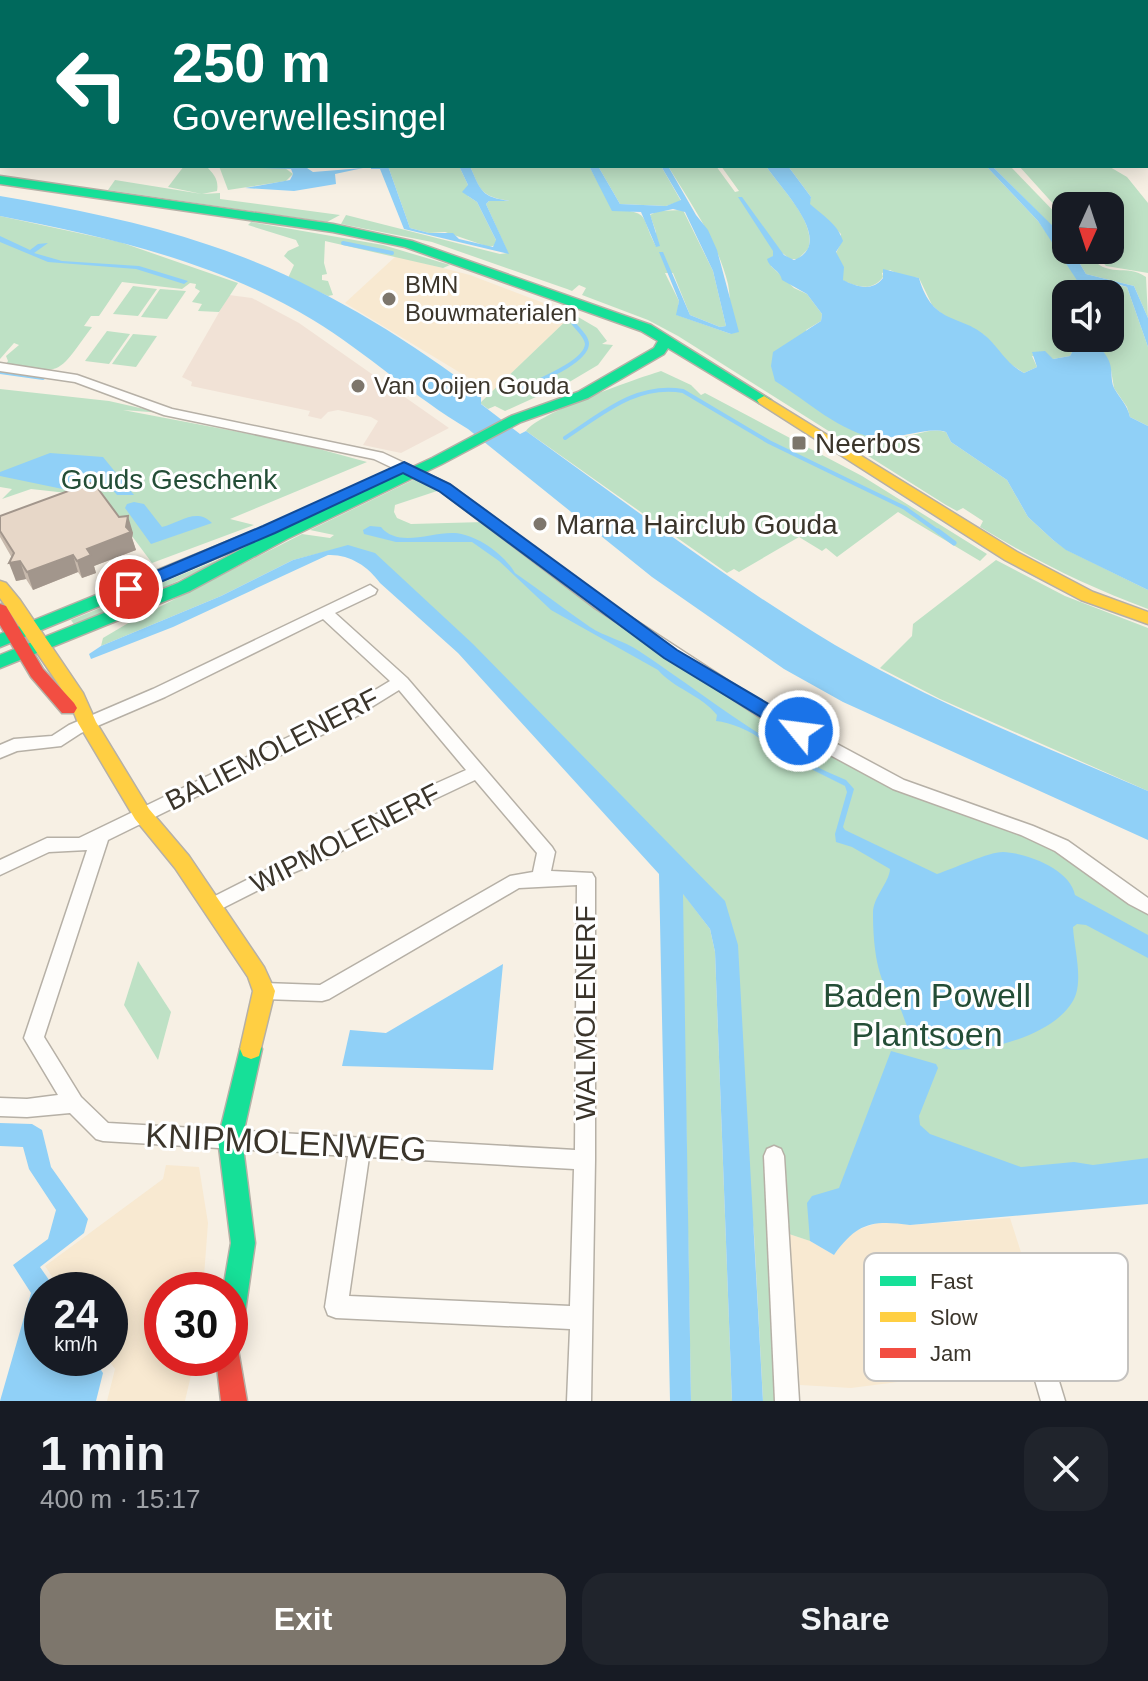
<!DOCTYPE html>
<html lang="en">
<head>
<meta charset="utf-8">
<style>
	body { margin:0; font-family:Helvetica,sans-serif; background:#20242c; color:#f1f3f6; height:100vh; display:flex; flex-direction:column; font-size:30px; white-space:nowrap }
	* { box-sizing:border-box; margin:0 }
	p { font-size:26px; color:#9ea1a6 }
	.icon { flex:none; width:44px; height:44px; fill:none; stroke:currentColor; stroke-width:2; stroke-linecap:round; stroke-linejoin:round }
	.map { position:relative; height:1401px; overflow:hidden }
	.details { display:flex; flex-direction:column; background:#171b24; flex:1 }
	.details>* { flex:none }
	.hud { position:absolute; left:0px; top:0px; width:1148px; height:168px; box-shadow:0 4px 20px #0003; background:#00695c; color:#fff; overflow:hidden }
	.needle { width:52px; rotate:183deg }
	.controls { position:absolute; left:1052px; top:192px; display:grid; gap:16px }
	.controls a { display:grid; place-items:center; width:72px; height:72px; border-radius:16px; background:#171b24; box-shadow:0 4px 20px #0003; font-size:40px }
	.speed { position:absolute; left:24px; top:1272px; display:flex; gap:16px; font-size:40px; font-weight:700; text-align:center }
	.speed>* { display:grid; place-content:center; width:104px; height:104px; border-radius:50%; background:#171b24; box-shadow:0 4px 20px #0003; line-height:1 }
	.speed small { font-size:20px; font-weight:400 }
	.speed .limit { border:12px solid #d22; background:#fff; color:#111 }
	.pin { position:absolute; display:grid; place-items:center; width:68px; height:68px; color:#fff; margin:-34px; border:4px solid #fff; border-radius:50%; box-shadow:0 2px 8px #0007 }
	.me { position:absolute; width:88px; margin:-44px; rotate:299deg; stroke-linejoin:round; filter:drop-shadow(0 0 6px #0008) }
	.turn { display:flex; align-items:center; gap:28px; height:168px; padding:0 40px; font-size:36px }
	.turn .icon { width:104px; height:104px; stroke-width:2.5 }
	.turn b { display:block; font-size:56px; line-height:68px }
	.round { display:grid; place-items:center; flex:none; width:84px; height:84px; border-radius:24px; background:#20242c }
	.head { display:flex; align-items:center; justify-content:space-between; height:136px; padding:0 40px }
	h1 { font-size:48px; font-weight:700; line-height:60px }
	.action { display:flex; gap:16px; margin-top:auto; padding:16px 40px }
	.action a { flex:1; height:92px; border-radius:24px; background:#7d766c; color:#fff; font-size:32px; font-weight:700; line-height:92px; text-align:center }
	.action a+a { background:#20242c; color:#f1f3f6 }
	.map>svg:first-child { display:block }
	.built { fill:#f8e9d1 }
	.industrial { fill:#f1e2d6 }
	.green { fill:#bee1c5 }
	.water { fill:#90d0f7 }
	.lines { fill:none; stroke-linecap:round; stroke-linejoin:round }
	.stream-far1 { stroke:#90d0f7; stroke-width:4 }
	.stream { stroke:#90d0f7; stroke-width:5 }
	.street-casing { stroke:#b6b0a6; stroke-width:3 }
	.fast-casing { stroke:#b6b0a6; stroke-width:3 }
	.slow-casing { stroke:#b6b0a6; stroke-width:3 }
	.jam-casing { stroke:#b6b0a6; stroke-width:3 }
	.street { fill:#fefdfb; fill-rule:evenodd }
	.fast { fill:#16e098; fill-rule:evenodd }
	.slow { fill:#ffcf43; fill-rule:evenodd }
	.jam { fill:#f24e42; fill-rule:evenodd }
	.wall { fill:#c7b9ac }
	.shaded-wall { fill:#a2968c }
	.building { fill:#e7d7c8; stroke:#a2968c; stroke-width:2 }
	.route { fill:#1a73e8; stroke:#114b97; stroke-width:2 }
	.poi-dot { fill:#7d766c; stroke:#fff; stroke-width:3 }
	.labels { text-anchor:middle; stroke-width:6; stroke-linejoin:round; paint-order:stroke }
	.far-poi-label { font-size:24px; fill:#3b352b; stroke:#fff; text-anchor:start }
	.poi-label { font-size:28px; fill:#3b352b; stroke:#fff; text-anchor:start }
	.park-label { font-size:28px; fill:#244e37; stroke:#fff }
	.street-label { font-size:28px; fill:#3b352b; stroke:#fff }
	.near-park-label { font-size:34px; fill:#244e37; stroke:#fff }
	.near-street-label { font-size:34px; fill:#3b352b; stroke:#fff }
	.key { fill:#fff; stroke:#c4c2bf; stroke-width:2 }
	.key-label { font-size:22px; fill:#3b352b }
</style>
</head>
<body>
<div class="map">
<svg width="1148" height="1401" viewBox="0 0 1148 1401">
	<rect width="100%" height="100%" fill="#f7f0e4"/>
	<g class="built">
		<path d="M396,256l74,19 103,39 -81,78 -147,-89z"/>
		<path d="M166,1165l33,2 9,56 -5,67h-41v68h33l-10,43h-78l8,-32 -8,-11h3v-68h-49l-16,-24 118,-87z"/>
		<path d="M1010,1218l17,53 -24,3 26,91 -178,23 -51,-3 -11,-151 21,7 24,14 15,-22 34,-12 27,4z"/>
	</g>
	<path class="industrial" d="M229,295l23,3 47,25 150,105 -48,25 -38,-8 15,-24 -7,-4 -33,-7 -10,2 -7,7 -13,-3 2,-5 -119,-25 1,-4 -10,-5z"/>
	<g class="green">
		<path d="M184,166h22c8,8 13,14 11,25l-15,3 18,-1v6l120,16 -13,7 -219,-32 7,-10 87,14 -34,-7z"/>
		<path d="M219,166l66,2 8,6 -7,7 -58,9z"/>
		<path d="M388,166h71l9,19v11l9,6 19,38v5l-7,2 -44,-15 -16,1 -19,-5z"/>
		<path d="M470,166h119l23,42c41,6 27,6 44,38v-14l-6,-17 8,-4 25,-1 30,61 13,55 -6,1 -30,-12 -17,-42h-8l14,28 -2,14 54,19c-1,-16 0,-34 -3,-50 -11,-44 -37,-80 -60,-118h48l19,26 4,-1 -18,-25h45c14,21 52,58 42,83l-10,10h-8l-9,-7 -41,-55 34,54 -3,15 23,22 13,6 15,20 -1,7 -15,9 3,73c29,19 57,40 93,34 15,-2 30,-10 44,-5l5,10 56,38 21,37 25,23 14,10 81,40v19c-60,-22 -114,-49 -168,-82l3,-6 -20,-13 -6,3 -11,-6 -268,-169 -30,-16 -66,-25 4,-7 -7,-3 -7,6 -5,-2 -135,-47 -91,-18 5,-9 154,39 8,-1 -22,-49 3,-3h21c-29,-5 -29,-9 -40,-35z"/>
		<path d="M598,166h63l20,35 -15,5 -46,-2z"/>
		<path d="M788,166h198l52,55 46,65 2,8h-20v44h7l1,10 -4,8 -17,3 -21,-3 5,11 -13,6 -17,-11 -23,-27 -40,-19 -12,-11 -13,-27 -17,-2 -12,-6 -8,3 1,4c-11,15 -26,10 -41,3l-6,-27 5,-10v-9l-32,-30 2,-7z"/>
		<path d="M992,166h18l56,58v16z"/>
		<path d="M1019,166l91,1 17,10 21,26v70l-42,-7 -14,-16h18v-44h-44v12z"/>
		<path d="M0,216l120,26 118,41 -19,29 -21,-1 4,-7 -10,-2 8,-11 -5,-3 1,-4 -6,-1 -8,6 -60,-7 -23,34h-8l-7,10 8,1c-36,48 -27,47 -87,39l3,-5 -2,-5 13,-11 -5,-2 -14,16z"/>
		<path d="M251,222l132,23 67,20 -7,3 -118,-27 -1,22 3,11 -5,1v5l6,1 5,14 -5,1 -40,-18 6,-13 -10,-9 4,-5 11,-5 -3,-6 -48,-15z"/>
		<path d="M1072,250h15c17,32 39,12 59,27l2,41 -14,-32 -48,-12z"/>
		<path d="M1100,281l27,6 21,60v79l-18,-9 -3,-10 -13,-19 -3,-18 -25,-30 24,-2v-44h-15l-2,-12z"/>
		<path d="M133,286l24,3 -19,27 -25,-2z"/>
		<path d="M160,289l26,2 -19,28 -26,-2z"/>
		<path d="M573,314l24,14 10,13 -5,3 11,1 -15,20 -27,16 -66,30 -10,-5 -7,3 -8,-6z"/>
		<path d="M107,331l23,3 -21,30 -24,-3z"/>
		<path d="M133,334l24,2 -21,31 -24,-3z"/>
		<path d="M661,371l30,14 10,10 4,-2 157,83 125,78 -7,7 -82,-49 -61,45 -11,-9 -4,3 -23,-14 -60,35 -5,-3 -7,4 -201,-142c13,-18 106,-51 135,-60z"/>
		<path d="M0,389l109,12 53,12 -39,-3 174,33 70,19 -137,57 24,6 -102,38 -49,-66 -72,-8 -29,10 10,-10 -12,-2z"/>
		<path d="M417,478l23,12 -45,15 -1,7 3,6 14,6 73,-2 312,213 266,117 86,59v284l-338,33v13l-21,-7 -1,-4 -21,2 11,169h-15l-9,-167 -36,-321 -326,-337 -56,-27 -43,11 -72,36 -120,50 2,-8 27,-16 172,-88 28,4 4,-3 -24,-5z"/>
		<path d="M249,547l-172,82 -6,-9z"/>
		<path d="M996,560l69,36 83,32v163l-208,-92 -60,-31 32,-32 1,-12z"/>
		<path d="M682,892l28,37 5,23 17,449h-41z"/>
		<path d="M138,961l33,51 -13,48 -34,-55z"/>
	</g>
	<g class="water">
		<path d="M304,166l9,6 50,-4 -28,6 1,10 -42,7 -49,-3 45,-8 3,-6 -2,-5 -55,-2z"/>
		<path d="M371,166h17l22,62 19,5h24l6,6 34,8 3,-7 -19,-38 -15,-10 6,-7 -9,-19h11c11,25 11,31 40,35h-21l-3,3 23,50 -105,-25 -24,-60h-9z"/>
		<path d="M589,166h9l22,38 46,2 15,-6 -20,-34h7l28,49 12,15 9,20 22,82 -8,2 -55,-19 3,-14 -20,-49h4l27,63 30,12 6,-1 -13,-55 -28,-59 -12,-3 -23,5 10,32 -4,1 -15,-35 -29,-1z"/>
		<path d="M766,166h22l23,31 -1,7c12,11 28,20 33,37l-7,11 8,15 -1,13c14,7 29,12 40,-2v-9l36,9c14,49 43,35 69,60 13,13 19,26 36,35l13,-6 -5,-15 13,-1 8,8 17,-3 4,-8 -1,-10c14,0 30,8 36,23 4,9 1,18 5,27 6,11 13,16 16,29l18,9v164l-82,-40 -13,-10 -25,-23 -21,-37 -56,-38 -5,-10c-17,-6 -47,7 -68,6 -36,-4 -72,-38 -103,-57l-4,-15 2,-14 48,-31 1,-7 -15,-20 -25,-14c-2,-10 -13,-12 -15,-21l6,-3v-5l-35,-54h4l42,58 10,5c43,-17 -14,-72 -28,-94z"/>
		<path d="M986,166h6l74,73v11h6l14,24 48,12 14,32v29l-21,-60 -17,-5h-17l2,12h-9l-48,-73z"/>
		<path d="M0,196c69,12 142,26 209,49 98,32 191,88 272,150v9l39,30 6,-3c102,73 202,150 309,214 99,58 208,101 313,146v49l-305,-138 -59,-33 -132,-92 -184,-148c-54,-32 -101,-76 -155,-109 -95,-58 -205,-83 -313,-104z"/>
		<path d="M0,236l30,14 8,-6 10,-1 -14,10 28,8 77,5 49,15 -4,3 -48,-15 -88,-7 -48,-20z"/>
		<path d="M50,453l53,4 31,38h-17l-6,-7 -11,-4 -23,8 -77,-16v-4z"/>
		<path d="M134,502l10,2 18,23c18,-4 34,-20 50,-4l-61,21 -26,-36 2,-4z"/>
		<path d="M370,526l11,1c17,21 50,5 73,6 22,1 50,21 61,40 25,17 50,37 75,54 15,10 33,13 49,24 68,45 131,98 207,129l8,9 -11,38 2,3 92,44c16,-5 51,-22 66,-22 24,1 67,17 72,43l73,40v23l-62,-33 -9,-1 -4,3c1,20 9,47 3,67 -15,46 -127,73 -161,43 -8,-7 -10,-17 -14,-27 -4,-8 -9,-13 -14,-20 -12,-21 -14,-54 -14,-77 0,-16 16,-30 17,-44l-38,-22 -16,-5 -1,-8 12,-42 -2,-6 -60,-30 -13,-1c-5,-19 -38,-32 -56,-34l1,-6c-16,-20 -44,-27 -59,-45l-107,-60 -52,-49 -27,-19h-76l-32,-8 -1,-4z"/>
		<path d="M348,545l27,8 98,91 252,257 13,44 25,456h-31l-17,-449 -5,-23 -27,-35 8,507h-21l-11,-527 -201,-221 -78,-70c-12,-17 -31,-29 -52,-28l-155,72 -82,32 -2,-5 12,-8 120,-50 72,-36z"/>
		<path d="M503,964l-10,106 -151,-4 8,-36 36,3z"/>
		<path d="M891,1051l45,13 2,4 -19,48 1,9 10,9 91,33 53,-5 19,3 55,-7v46l-238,21c-38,-5 -53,-2 -76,30l-24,-14 -3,-38 5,-7 27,-8z"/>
		<path d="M0,1123l32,1 10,6 9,37 37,52 -4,14 -44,34 16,23h-14v68h51l10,15 -7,28h-96l31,-108 -18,-28 35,-26 8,-29 -27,-41 -6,-22 -23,-1z"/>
	</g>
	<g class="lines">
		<g class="stream-far1">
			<path d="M343,243l49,10"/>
			<path d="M0,372l43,6"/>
			<path d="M519,390c16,-8 67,-27 68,-46 0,-7 -9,-15 -14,-21"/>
			<path d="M565,438c37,-24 71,-55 118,-47l86,51 136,66 35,25"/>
		</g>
		<path class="stream" d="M938,531l16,12"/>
		<defs>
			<g id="street">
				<path d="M0,363l77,12 95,34 211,44 66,31 157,117 164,107 134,72 129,46 35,15 80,57v16l-19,-10 -74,-53 -34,-16 -128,-46 -135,-73 -163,-108 -156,-118 -65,-31 -210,-44 -89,-33 -75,-11z"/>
				<path d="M370,585l7,5 -2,4 -40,19 72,65 145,169 3,5 -4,19 41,2 3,5v282l-4,241h-24l3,-72 -234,-11 -8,-3 -3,-8 23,-151 -245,-15 -7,-2 -26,-26 -43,4 -27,-1v-18l27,1 31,-4 -34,-57 63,-188 -38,2 -49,23v-15l47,-22h32l253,-122 58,-35 -67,-62 -158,78 -84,36 -20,13 -44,5 -17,7v-13l14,-6 38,-3 17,-11 84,-36zM399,690l67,80 -58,26 -89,51 -41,17 -73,37 -3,5 3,5 6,2 6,-2 73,-37 41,-17 89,-51 55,-26 62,73 -4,19 -23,4 -190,109 -56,-2 -7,2 -3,6 3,6 7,2 58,2 7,-2 190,-111 58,-3 -2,265 -467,-27 -27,-26 -37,-60 64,-197 236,-116zM369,1157l205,12 -4,137 -221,-10z"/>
				<path d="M774,1146l7,3 3,7 15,245h-24l-11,-245 3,-7z"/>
				<path d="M1016,1265l8,3 3,8 38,125h-24l-36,-125 3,-8z"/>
			</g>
			<g id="fast">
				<path d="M0,176l333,48 79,17 239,84 120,75 -7,4 -5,-1 -91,-55 -4,6 -76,44 -67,24 -79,42 -155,75 -97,52 -190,77v-13l178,-72 97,-52 157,-73 79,-42 67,-24 76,-44 4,-7 -17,-10 -236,-84 -72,-15 -333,-48z"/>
				<path d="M239,537l6,1 2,4 -2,4 -245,101v-13z"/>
				<path d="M251,1039l8,3 3,7 -20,90 13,104 -12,83 -4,9 -9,4v-49h-7l8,-47 -13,-104 22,-90 3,-7z"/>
			</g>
			<g id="slow">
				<path d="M764,396l253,156 76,40 55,20v12l-67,-24 -76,-40 -246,-157 -2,-3z"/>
				<path d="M0,581l6,2 14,17 63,93 13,29 53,87 40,47 75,111 11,24 -16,65 -8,3 -8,-3 -3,-7 13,-58 -5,-14 -73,-109 -40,-49 -57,-96 -9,-23 -69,-102z"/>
			</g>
			<g id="jam">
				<path d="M0,604l6,2 37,63 31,34 3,5 -3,5h-12l-31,-36 -31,-52z"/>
				<path d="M230,1346l8,3 9,52h-26l-5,-43h14z"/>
			</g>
		</defs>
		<use href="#street" class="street-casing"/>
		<use href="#fast" class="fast-casing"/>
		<use href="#slow" class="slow-casing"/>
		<use href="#jam" class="jam-casing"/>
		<use href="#street" class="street"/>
		<use href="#fast" class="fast"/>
		<use href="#slow" class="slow"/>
		<use href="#jam" class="jam"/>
	</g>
	<path class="wall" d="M0,516l119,1 14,16 -1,5 4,12 -42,16 2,7 -14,5 -4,-6 -45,18 -7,-11 -10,2 -4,-23 -12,-21z"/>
	<g class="shaded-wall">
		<path d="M128,516l5,17 -1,5 4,12 -42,16 2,7 -14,5 -5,-17 10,-12 39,-22z"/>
		<path d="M73,555l5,17 -45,18 -6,-18z"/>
		<path d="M20,561l6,18 -10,2 -7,-18z"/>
	</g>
	<path class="building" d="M90,483l3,5 3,-2 23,31 9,-1 -2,11 5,5 -44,17 4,6 -14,6 -4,-6 -46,17 -7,-11 -11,2 5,-10 -14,-22v-15z"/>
	<path class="route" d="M404,462l46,22 227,166 129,76 2,5 -2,5h-14l-128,-78 -225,-167 -36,-18 -128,60 -140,60h-12l-3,-4 3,-4 140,-59z"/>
	<g class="poi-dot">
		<circle cx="389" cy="299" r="8"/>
		<circle cx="358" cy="386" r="8"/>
		<rect x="791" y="435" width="16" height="16" rx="4"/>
		<circle cx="540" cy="524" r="8"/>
	</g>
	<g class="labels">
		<g class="far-poi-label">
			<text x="405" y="293">BMN<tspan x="405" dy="28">Bouwmaterialen</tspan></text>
			<text x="374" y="394">Van Ooijen Gouda</text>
		</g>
		<g class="poi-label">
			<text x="815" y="453">Neerbos</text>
			<text x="556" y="534">Marna Hairclub Gouda</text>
		</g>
		<g class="park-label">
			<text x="169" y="489">Gouds Geschenk</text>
		</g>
		<g class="street-label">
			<text transform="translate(272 749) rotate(-27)" y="10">BALIEMOLENERF</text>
			<text transform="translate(345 838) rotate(-27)" y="10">WIPMOLENERF</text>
			<text transform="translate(585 1013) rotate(-90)" y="10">WALMOLENERF</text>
		</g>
		<g class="near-park-label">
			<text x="927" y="1007">Baden Powell<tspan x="927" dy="39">Plantsoen</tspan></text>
		</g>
		<g class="near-street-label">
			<text transform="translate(286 1142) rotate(3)" y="12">KNIPMOLENWEG</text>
		</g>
	</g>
	<rect x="864" y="1253" width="264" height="128" rx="12" class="key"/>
	<rect x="880" y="1276" width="36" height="10" fill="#16e098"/>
	<rect x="880" y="1312" width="36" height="10" fill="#ffcf43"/>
	<rect x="880" y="1348" width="36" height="10" fill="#f24e42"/>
	<g class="key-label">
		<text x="930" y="1289">Fast</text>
		<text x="930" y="1325">Slow</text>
		<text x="930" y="1361">Jam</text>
	</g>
</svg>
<div class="controls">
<a><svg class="needle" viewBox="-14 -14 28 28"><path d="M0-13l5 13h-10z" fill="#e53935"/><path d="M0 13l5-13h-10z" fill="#9ea1a6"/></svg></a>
<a><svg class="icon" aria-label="sound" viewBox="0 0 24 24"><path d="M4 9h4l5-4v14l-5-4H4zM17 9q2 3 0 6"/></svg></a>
</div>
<div class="speed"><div>24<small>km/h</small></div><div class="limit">30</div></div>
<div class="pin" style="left:129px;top:589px;background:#d93025"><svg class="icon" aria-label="arrive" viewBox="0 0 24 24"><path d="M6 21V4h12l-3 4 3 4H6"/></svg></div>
<svg class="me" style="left:799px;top:731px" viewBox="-20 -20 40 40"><circle r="17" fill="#1a73e8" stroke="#fff" stroke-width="3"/><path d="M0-11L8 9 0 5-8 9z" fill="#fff"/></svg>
<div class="hud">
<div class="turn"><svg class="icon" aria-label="left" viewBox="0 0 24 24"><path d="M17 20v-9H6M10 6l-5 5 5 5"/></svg><div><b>250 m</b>Goverwellesingel</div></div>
</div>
</div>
<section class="details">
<div class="head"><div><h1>1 min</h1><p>400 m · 15:17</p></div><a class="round"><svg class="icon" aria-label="close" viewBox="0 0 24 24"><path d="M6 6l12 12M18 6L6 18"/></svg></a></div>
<div class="action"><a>Exit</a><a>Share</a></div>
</section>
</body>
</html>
